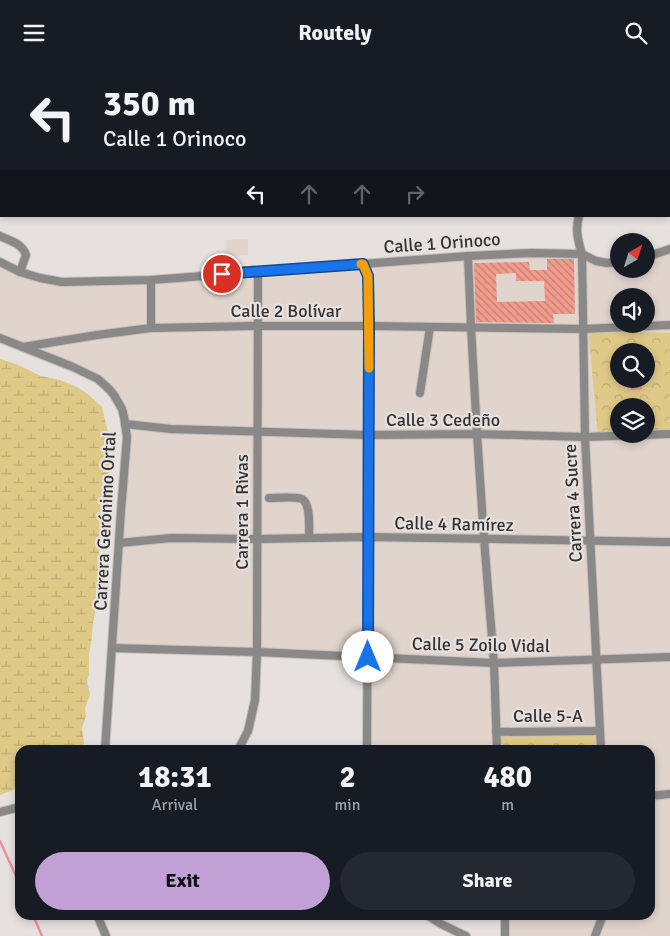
<!DOCTYPE html>
<html lang="en">
<head>
<meta charset="utf-8">
<style>
	body { margin:0; font-family:Signika,sans-serif; background:#242831; color:#f1f3f6; height:100vh; display:flex; flex-direction:column; font-size:19px; white-space:nowrap }
	* { box-sizing:border-box; margin:0 }
	p { font-size:16px; color:#9ea1a6 }
	.icon { flex:none; width:28px; height:28px; fill:none; stroke:currentColor; stroke-width:2; stroke-linecap:round; stroke-linejoin:round }
	.map { position:relative; flex:1; overflow:hidden }
	.sheet { position:absolute; left:15px; top:680px; width:640px; height:175px; display:flex; flex-direction:column; background:#171b24; border-radius:15px; box-shadow:0 2px 8px #0003 }
	.sheet>* { flex:none }
	.top-card { position:absolute; left:0px; top:0px; width:670px; height:152px; box-shadow:0 2px 8px #0003; background:#171b24; color:#f1f3f6; overflow:hidden }
	.needle { width:32px; rotate:39deg }
	.fabs { position:absolute; left:610px; top:168px; display:grid; gap:10px }
	.fabs a { display:grid; place-items:center; width:45px; height:45px; border-radius:50%; background:#171b24; box-shadow:0 2px 8px #0003; font-size:25px }
	.pin { position:absolute; display:grid; place-items:center; width:42px; height:42px; color:#fff; margin:-21px; border:2px solid #fff; border-radius:50%; box-shadow:0 1px 5px #0007 }
	.me { position:absolute; width:55px; margin:-28px; rotate:0deg; stroke-linejoin:round; filter:drop-shadow(0 0 4px #0008) }
	.turn { display:flex; align-items:center; gap:18px; height:105px; padding:0 20px; font-size:22px }
	.turn .icon { width:65px; height:65px; stroke-width:2.5 }
	.turn b { display:block; font-size:35px; line-height:42px }
	.lanes { display:flex; align-items:center; height:48px; padding:0 20px; background:#0003; justify-content:center; gap:25px; direction:ltr }
	.lanes .off { opacity:.35 }
	.eta { display:flex; justify-content:space-evenly; align-items:center; height:85px; text-align:center }
	.eta b { font-size:30px; font-weight:700; line-height:35px }
	.cta { display:flex; gap:10px; margin-top:auto; padding:10px 20px }
	.cta a { flex:1; height:58px; border-radius:30px; background:#c0a0d5; color:#111; font-size:20px; font-weight:700; line-height:58px; text-align:center }
	.cta a+a { background:#242831; color:#f1f3f6 }
	header { display:flex; justify-content:space-between; align-items:center; height:65px; padding:0 20px; background:#171b24; font-size:22px; font-weight:700 }
	.map>svg:first-child { display:block }
	.built { fill:#e0d4cd; fill-rule:evenodd }
	.wetland { fill:url(#wetland-marsh) }
	.park { fill:url(#park-crowns); fill-rule:evenodd }
	.water { fill:#e9929d }
	.lines { fill:none; stroke-linecap:round; stroke-linejoin:round }
	.stream { stroke:#e9929d; stroke-width:2.5 }
	.building { fill:url(#building-back-hatch); fill-rule:evenodd }
	.minor-casing { stroke:#c3bebc; stroke-width:10 }
	.minor { stroke:#8a8987; stroke-width:8 }
	.route-casing { stroke:#114b97; stroke-width:12 }
	.route { stroke:#1a73e8; stroke-width:9 }
	.slow { stroke:#f59e0b; stroke-width:9 }
	.labels { text-anchor:middle; stroke-width:4.5; stroke-linejoin:round; paint-order:stroke }
	.street-label { font-size:18px; fill:#363433; stroke:#e6e1de }
</style>
</head>
<body>
<header><svg class="icon" aria-label="menu" viewBox="0 0 24 24"><path d="M4 6h16M4 12h16M4 18h16"/></svg>Routely<svg class="icon" aria-label="search" viewBox="0 0 24 24"><circle cx="10" cy="10" r="6"/><path d="M15 15l6 6"/></svg></header>
<div class="map">
<svg width="670" height="871" viewBox="0 0 670 871">
	<defs>
		<pattern id="wetland-marsh" width="20" height="14" patternUnits="userSpaceOnUse" patternTransform="scale(1.25)"><rect width="20" height="14" fill="#dfc987"/><path d="M1 5h8M5 5V1M11 12h8M15 12V8" fill="none" stroke="#c0ad75"/></pattern>
		<pattern id="park-crowns" width="20" height="18" patternUnits="userSpaceOnUse" patternTransform="scale(1.25)"><rect width="20" height="18" fill="#dfc987"/><path d="M2 6a3 3 0 1 1 6 0M12 15a3 3 0 1 1 6 0" fill="none" stroke="#c0ad75"/></pattern>
		<pattern id="building-back-hatch" width="6" height="6" patternUnits="userSpaceOnUse" patternTransform="scale(1.25)"><rect width="6" height="6" fill="#f09b8b"/><path d="M-1 5l2 2M0 0l6 6M5-1l2 2" fill="none" stroke="#c37f72"/></pattern>
	</defs>
	<rect width="100%" height="100%" fill="#e6e1de"/>
	<g class="built">
		<path d="M248,174v16l-23,1 1,-16z"/>
		<path d="M670,184v687h-165v-21h145v-165h-283l1,-92 -256,-10 15,-211 -3,-20 -21,-33 -103,-46v-76l62,20 406,-26 114,-2 14,7h23v8h27v-12zM619,231h27v28h-27zM619,286h27v28h-27zM619,341h27v28h-27z"/>
	</g>
	<path class="wetland" d="M0,294l16,5 25,12 19,4 17,7 12,8 13,12 8,34 1,22 -5,32 1,13 -3,21 -5,17 1,29 -4,17 1,12 -4,18 -1,14 -3,19v20l-2,5 3,15 -5,13 1,8 -4,12 2,15 -3,7h-61v36l-7,4 -13,5z"/>
	<g class="park">
		<path d="M593,266l77,2v104l-72,-2 -9,-98zM619,286h27v28h-27zM619,341h27v28h-27z"/>
		<path d="M499,669h98l1,16h-98z"/>
	</g>
	<g class="water">
		<path d="M0,0h670v31h-1v-30h-668v105l-1,1z"/>
		<path d="M641,314l1,10 -11,1 -1,-10z"/>
	</g>
	<g class="lines">
		<g class="stream">
			<path d="M0,776l20,44"/>
			<path d="M33,850l9,21"/>
		</g>
	</g>
	<path class="building" d="M547,194h27l1,55h-22l1,9 -78,-1 -2,-59 55,-1 1,8h17zM516,208v8h28l1,20 -48,1 -1,-28z"/>
	<g class="lines">
		<defs>
			<g id="minor">
				<path d="M669,114l1,-1"/>
				<path d="M579,151c-4,13 -1,25 3,38l3,183 16,313"/>
				<path d="M0,171c10,5 22,7 26,19l-6,17"/>
				<path d="M468,191l3,71 6,107 7,105 10,124 3,87"/>
				<path d="M646,192l24,-8"/>
				<path d="M0,197l20,10 20,6 22,4 89,-2 317,-24 63,-3 51,1 14,7 11,2 12,-1"/>
				<path d="M363,199l5,12 1,50 -2,424"/>
				<path d="M151,263v-48"/>
				<path d="M0,273l73,29 25,12 11,10 5,6 8,14 2,8 3,20 -6,74 -16,239"/>
				<path d="M23,282l74,-12 54,-7 107,-2h111l215,3 86,-4"/>
				<path d="M420,328l10,-66"/>
				<path d="M125,359l46,5 198,6 108,-1 108,3 85,-3"/>
				<path d="M269,433c8,0 27,-2 33,1 9,5 7,29 7,39"/>
				<path d="M119,478l52,-5 86,1 111,-2 302,5"/>
				<path d="M112,583l145,4 237,11 176,-6"/>
				<path d="M496,667l104,-1"/>
				<path d="M238,685l10,-19 7,-31 2,-48 1,-380"/>
				<path d="M650,731l20,-2"/>
				<path d="M0,747l20,-5"/>
				<path d="M97,850l9,21"/>
				<path d="M427,850l14,9 25,12"/>
				<path d="M505,850v21"/>
				<path d="M595,871l8,-21"/>
			</g>
		</defs>
		<use href="#minor" class="minor-casing"/>
		<use href="#minor" class="minor"/>
	</g>
	<g class="lines">
		<defs>
			<path id="route" d="M222,209l141,-10 5,12 1,50 -1,331"/>
		</defs>
		<use href="#route" class="route-casing"/>
		<use href="#route" class="route"/>
		<path class="slow" d="M361,199h2l5,12 1,92"/>
	</g>
	<g class="labels">
		<g class="street-label">
			<text transform="translate(442 178) rotate(-4)" y="6">Calle 1 Orinoco</text>
			<text x="286" y="252">Calle 2 Bolívar</text>
			<text x="443" y="361">Calle 3 Cedeño</text>
			<text transform="translate(573 438) rotate(-93)" y="6">Carrera 4 Sucre</text>
			<text transform="translate(242 447) rotate(-90)" y="6">Carrera 1 Rivas</text>
			<text transform="translate(105 456) rotate(-87)" y="6">Carrera Gerónimo Ortal</text>
			<text transform="translate(454 459) rotate(1)" y="6">Calle 4 Ramírez</text>
			<text transform="translate(481 580) rotate(1)" y="6">Calle 5 Zoilo Vidal</text>
			<text x="548" y="657">Calle 5-A</text>
		</g>
	</g>
</svg>
<div class="fabs">
<a><svg class="needle" viewBox="-14 -14 28 28"><path d="M0-13l5 13h-10z" fill="#e53935"/><path d="M0 13l5-13h-10z" fill="#9ea1a6"/></svg></a>
<a><svg class="icon" aria-label="sound" viewBox="0 0 24 24"><path d="M4 9h4l5-4v14l-5-4H4zM17 9q2 3 0 6"/></svg></a>
<a><svg class="icon" aria-label="search" viewBox="0 0 24 24"><circle cx="10" cy="10" r="6"/><path d="M15 15l6 6"/></svg></a>
<a><svg class="icon" aria-label="layers" viewBox="0 0 24 24"><path d="M12 4l9 5-9 5-9-5zM3 14l9 5 9-5"/></svg></a>
</div>
<div class="pin" style="left:222px;top:209px;background:#d93025"><svg class="icon" aria-label="arrive" viewBox="0 0 24 24"><path d="M6 21V4h12l-3 4 3 4H6"/></svg></div>
<svg class="me" style="left:368px;top:592px" viewBox="-20 -20 40 40"><circle r="19" fill="#fff"/><path d="M0-13L10 11 0 6-10 11z" fill="#1a73e8"/></svg>
<div class="top-card">
<div class="turn"><svg class="icon" aria-label="left" viewBox="0 0 24 24"><path d="M17 20v-9H6M10 6l-5 5 5 5"/></svg><div><b>350 m</b>Calle 1 Orinoco</div></div>
<div class="lanes"><svg class="icon" aria-label="left" viewBox="0 0 24 24"><path d="M17 20v-9H6M10 6l-5 5 5 5"/></svg><svg class="icon off" aria-label="ahead" viewBox="0 0 24 24"><path d="M12 20V5M6 11l6-6 6 6"/></svg><svg class="icon off" aria-label="ahead" viewBox="0 0 24 24"><path d="M12 20V5M6 11l6-6 6 6"/></svg><svg class="icon off" aria-label="right" viewBox="0 0 24 24"><path d="M7 20v-9h11M14 6l5 5-5 5"/></svg></div>
</div>
<section class="sheet">
<div class="eta">
<div><b>18:31</b><p>Arrival</p></div>
<div><b>2</b><p>min</p></div>
<div><b>480</b><p>m</p></div>
</div>
<div class="cta"><a>Exit</a><a>Share</a></div>
</section>
</div>
</body>
</html>
